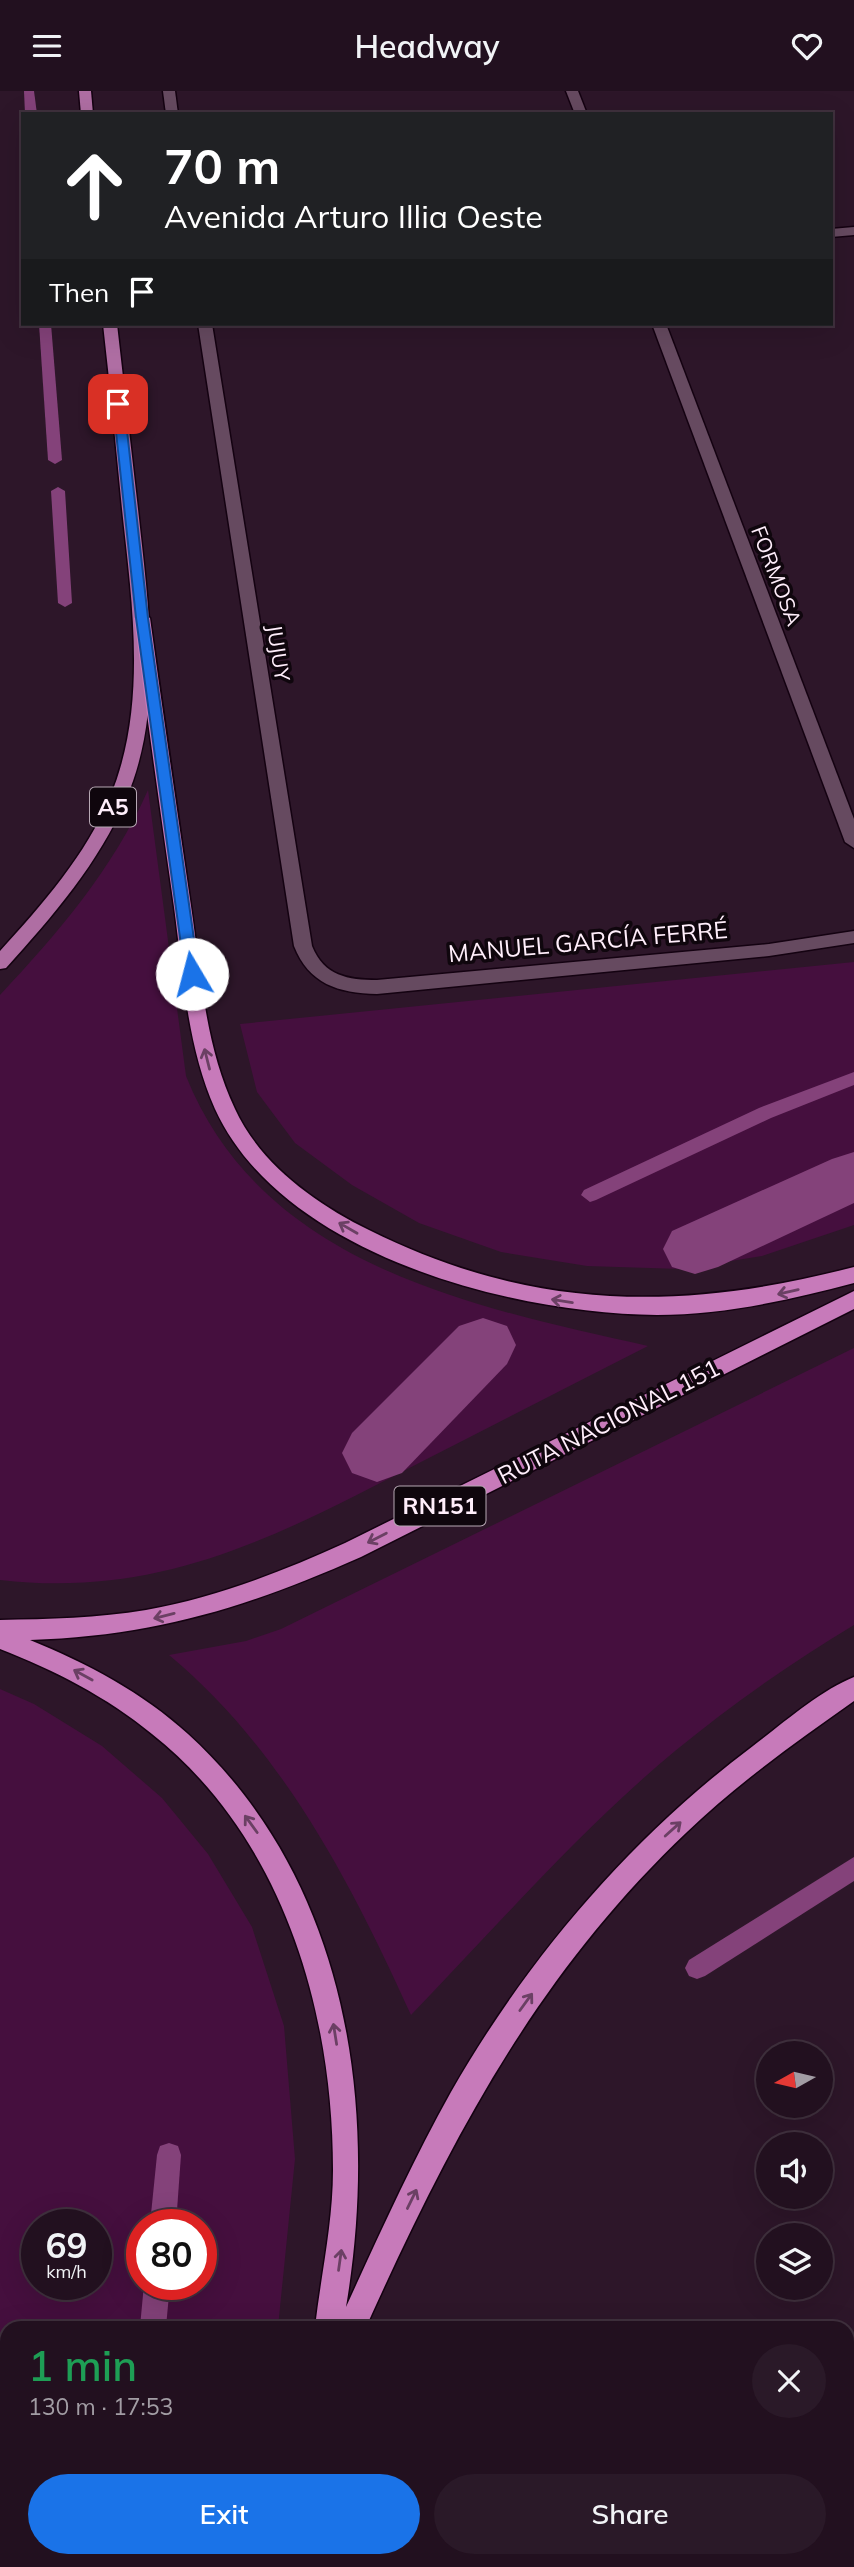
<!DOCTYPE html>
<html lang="en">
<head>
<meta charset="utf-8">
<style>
	body { margin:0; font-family:Mulish,sans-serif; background:#2a1928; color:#f1f3f6; height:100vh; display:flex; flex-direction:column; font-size:26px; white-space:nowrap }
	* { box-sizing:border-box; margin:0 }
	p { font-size:23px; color:#a29da4 }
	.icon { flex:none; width:38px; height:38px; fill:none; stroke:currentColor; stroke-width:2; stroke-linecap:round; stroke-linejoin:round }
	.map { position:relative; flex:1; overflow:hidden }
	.details { position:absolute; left:0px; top:2230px; width:854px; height:247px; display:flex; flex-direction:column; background:#22101f; border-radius:21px 21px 0 0; box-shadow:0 7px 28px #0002,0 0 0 2px #3f303d }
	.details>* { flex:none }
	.banner { position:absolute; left:21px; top:21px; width:812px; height:214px; border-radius:0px; box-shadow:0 7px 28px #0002,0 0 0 2px #3f303d; background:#202124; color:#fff; overflow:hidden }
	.needle { width:46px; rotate:262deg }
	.controls { position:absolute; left:756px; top:1950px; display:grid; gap:14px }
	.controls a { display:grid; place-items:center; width:77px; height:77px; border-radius:50%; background:#22101f; box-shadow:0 7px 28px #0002,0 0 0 2px #3f303d; font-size:35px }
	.speed { position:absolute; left:21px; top:2118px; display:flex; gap:14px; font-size:35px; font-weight:700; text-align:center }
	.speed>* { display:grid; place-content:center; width:91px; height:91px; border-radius:50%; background:#22101f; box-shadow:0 7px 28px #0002,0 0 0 2px #3f303d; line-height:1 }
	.speed small { font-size:18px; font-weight:400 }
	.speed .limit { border:10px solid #d22; background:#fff; color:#111 }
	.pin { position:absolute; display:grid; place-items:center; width:60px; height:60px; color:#fff; margin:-30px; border-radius:14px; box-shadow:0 4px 10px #0006 }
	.me { position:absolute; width:77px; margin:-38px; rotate:352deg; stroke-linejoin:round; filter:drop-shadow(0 0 5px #0008) }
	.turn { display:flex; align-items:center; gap:24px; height:147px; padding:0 28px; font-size:32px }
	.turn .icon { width:91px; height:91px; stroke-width:2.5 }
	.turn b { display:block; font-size:49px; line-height:60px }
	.then { display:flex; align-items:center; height:66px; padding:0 28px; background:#0003; gap:14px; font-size:26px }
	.round { display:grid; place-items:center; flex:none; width:74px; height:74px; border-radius:37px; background:#2a1928 }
	.summary { display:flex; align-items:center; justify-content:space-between; height:119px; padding:0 28px }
	h1 { font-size:42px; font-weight:600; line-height:52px; color:#1e9e55 }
	.cta { display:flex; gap:14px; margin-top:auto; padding:14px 28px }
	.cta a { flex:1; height:80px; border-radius:42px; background:#1a73e8; color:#fff; font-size:28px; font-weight:600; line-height:80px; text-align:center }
	.cta a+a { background:#2a1928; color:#f1f3f6 }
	header { display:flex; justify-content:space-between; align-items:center; height:91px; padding:0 28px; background:#22101f; font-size:32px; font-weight:600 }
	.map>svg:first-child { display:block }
	.green { fill:#450f3e; fill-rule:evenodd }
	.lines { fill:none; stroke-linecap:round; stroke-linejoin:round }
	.stream { fill:#84427a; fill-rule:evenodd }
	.canal { fill:#84427a; fill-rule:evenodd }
	.minor-casing { stroke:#140211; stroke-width:3 }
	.primary-casing { stroke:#140211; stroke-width:3 }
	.trunk-casing { stroke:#140211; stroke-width:3 }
	.minor { fill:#664a60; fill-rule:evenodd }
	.primary { fill:#af6ea3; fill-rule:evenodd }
	.trunk { fill:#c77aba; fill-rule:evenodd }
	.oneway { stroke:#6b4064 }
	.route { fill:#1a73e8; stroke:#114b97; stroke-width:2 }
	.labels { text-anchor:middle; stroke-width:7; stroke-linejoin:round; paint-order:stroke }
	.far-street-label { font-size:21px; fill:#ffeefb; stroke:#0f060d }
	.shield { fill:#0f060d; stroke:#b7a8b4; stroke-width:2 }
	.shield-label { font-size:23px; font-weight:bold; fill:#ffeefb }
	.street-label { font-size:24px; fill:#ffeefb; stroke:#0f060d }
</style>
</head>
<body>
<header><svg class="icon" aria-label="menu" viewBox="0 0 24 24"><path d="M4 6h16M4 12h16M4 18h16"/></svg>Headway<svg class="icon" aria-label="heart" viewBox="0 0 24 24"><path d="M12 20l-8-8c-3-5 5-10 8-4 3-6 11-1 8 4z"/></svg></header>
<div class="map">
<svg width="854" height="2476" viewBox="0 0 854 2476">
	<rect width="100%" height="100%" fill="#2d1629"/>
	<g class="green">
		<path d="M148,699l38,286c76,189 284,230 462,270 -76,39 -151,77 -227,116 -140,72 -257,137 -421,118v-585c58,-62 113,-126 148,-205z"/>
		<path d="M854,871v263l-92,31 -81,13 -94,-3 -86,-14 -82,-29 -67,-38 -57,-42 -38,-51 -17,-68z"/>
		<path d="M854,1257v277c-62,37 -123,80 -179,126 -95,79 -178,175 -264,264 -60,-132 -128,-265 -242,-360l77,-14 35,-12z"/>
		<path d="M0,1598l34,15 68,42 60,52 46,56 44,73 32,99 11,133 -17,168h-271v233h205l-3,7h-209zM37,2133h59v60h-59zM142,2133h59v60h-59z"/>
	</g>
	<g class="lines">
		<g class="stream">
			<path d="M24,0h10l3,23h-12z"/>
			<path d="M39,233h12l11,136 -7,4 -7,-4z"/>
			<path d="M58,396l7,4 7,112 -7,4 -7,-4 -7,-112z"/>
			<path d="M854,981v13l-83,33 -175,82 -6,2 -9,-7 3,-5 175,-82z"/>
			<path d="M854,1766v24l-149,95 -8,3 -8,-3 -4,-8 4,-8z"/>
			<path d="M169,2052l9,3 3,9 -5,69h-26l7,-69 3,-9z"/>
			<path d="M144,2193h26l-4,43h-26z"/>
		</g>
		<g class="canal">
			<path d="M854,1061v51l-136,64 -23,7 -23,-7 -9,-18 9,-18 160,-72z"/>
			<path d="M483,1227l24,8 9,19 -9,19 -105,109 -25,9 -25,-9 -10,-20 10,-20 107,-107z"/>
		</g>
		<defs>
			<g id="minor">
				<path d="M163,0h12l3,23h-12z"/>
				<path d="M566,0h12l9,23h-12z"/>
				<path d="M854,136v8l-23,2v-8z"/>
				<path d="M198,233h14l100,622c12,30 36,34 65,34l392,-36 85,-13v12l-85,13 -392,38c-39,-1 -68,-10 -83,-48z"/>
				<path d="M652,233h14l188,495v29l-9,-6z"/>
			</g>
			<g id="primary">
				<path d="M79,0h12l2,23h-12z"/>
				<path d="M103,233h14c7,62 14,124 21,185 10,95 27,200 -12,290 -27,64 -73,117 -120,169l-6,1v-18c42,-46 86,-96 110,-154 38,-91 22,-194 12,-288 -6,-62 -12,-123 -19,-185z"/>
			</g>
			<g id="trunk">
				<path d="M142,522l8,5c13,96 27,192 41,288 10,68 14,140 44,203 25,55 81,95 134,121 162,81 312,82 485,37v16c-65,17 -130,32 -197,32 -146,-1 -376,-61 -442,-206 -28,-63 -32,-135 -41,-202 -14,-96 -27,-193 -40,-289z"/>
				<path d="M854,1200v18l-493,248c-113,50 -206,79 -331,83 57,23 113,53 158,94 159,145 192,372 158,573 33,-72 66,-145 105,-215 76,-133 179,-254 302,-346 29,-22 68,-56 101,-69v24c-58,41 -116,82 -167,131 -151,143 -237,309 -321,495h-51c6,-52 18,-104 18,-157 0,-161 -51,-333 -181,-436 -45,-37 -98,-64 -152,-85v-29c49,-1 98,-2 146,-10 69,-12 135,-38 199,-67z"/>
				<path d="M256,2469h30l-2,7h-30z"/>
			</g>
		</defs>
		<use href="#minor" class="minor-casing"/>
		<use href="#primary" class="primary-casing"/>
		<use href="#trunk" class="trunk-casing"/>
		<use href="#minor" class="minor"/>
		<use href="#primary" class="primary"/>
		<use href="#trunk" class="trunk"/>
	</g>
	<defs><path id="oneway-shaft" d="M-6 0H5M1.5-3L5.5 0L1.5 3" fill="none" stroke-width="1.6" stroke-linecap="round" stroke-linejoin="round" transform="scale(1.75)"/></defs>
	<g class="oneway">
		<use href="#oneway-shaft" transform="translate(207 968) rotate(-104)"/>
		<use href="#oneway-shaft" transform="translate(348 1137) rotate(-150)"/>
		<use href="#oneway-shaft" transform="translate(788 1201) rotate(167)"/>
		<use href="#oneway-shaft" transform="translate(562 1210) rotate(-171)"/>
		<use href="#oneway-shaft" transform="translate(377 1447) rotate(153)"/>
		<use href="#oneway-shaft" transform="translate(164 1525) rotate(166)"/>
		<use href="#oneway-shaft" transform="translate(83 1584) rotate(-151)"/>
		<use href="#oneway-shaft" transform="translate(251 1733) rotate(-126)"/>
		<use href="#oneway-shaft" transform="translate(673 1738) rotate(-42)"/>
		<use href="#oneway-shaft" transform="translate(526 1911) rotate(-54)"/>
		<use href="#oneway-shaft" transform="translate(335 1943) rotate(-99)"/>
		<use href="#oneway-shaft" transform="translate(412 2108) rotate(-64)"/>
		<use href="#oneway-shaft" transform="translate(340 2169) rotate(-82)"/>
	</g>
	<path class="route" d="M118,310l6,3 24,214 51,356 -7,4 -7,-4 -49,-356 -23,-214z"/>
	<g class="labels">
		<g class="far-street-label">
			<text transform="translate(776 485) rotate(69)" y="7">FORMOSA</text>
			<text transform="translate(278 562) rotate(81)" y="7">JUJUY</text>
		</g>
		<g class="shield">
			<rect x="90" y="696.5" width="46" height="39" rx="5"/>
			<rect x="394.5" y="1395.5" width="91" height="39" rx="5"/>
		</g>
		<g class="shield-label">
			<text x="113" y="724">A5</text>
			<text x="440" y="1423">RN151</text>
		</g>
		<g class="street-label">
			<text transform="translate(588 851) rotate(-5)" y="8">MANUEL GARCÍA FERRÉ</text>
			<text transform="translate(609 1331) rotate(-27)" y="8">RUTA NACIONAL 151</text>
		</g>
	</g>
</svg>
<div class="controls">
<a><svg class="needle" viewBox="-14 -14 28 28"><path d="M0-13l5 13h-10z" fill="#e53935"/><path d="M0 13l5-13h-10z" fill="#a29da4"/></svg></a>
<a><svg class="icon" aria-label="sound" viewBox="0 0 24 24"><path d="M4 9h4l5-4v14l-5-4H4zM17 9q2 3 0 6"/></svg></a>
<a><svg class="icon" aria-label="layers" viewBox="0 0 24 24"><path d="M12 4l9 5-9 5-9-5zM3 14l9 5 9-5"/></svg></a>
</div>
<div class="speed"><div>69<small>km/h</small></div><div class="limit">80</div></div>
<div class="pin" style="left:118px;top:313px;background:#d93025"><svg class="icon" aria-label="arrive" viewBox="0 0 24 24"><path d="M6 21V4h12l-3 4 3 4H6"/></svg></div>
<svg class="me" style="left:192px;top:883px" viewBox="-20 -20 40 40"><circle r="19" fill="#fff"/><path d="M0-13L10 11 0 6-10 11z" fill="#1a73e8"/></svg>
<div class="banner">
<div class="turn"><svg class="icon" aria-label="ahead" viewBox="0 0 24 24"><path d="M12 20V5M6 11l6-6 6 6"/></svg><div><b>70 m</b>Avenida Arturo Illia Oeste</div></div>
<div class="then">Then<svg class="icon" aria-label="arrive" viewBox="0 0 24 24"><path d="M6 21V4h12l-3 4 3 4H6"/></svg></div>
</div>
<section class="details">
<div class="summary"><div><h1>1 min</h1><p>130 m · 17:53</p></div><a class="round"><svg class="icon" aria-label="close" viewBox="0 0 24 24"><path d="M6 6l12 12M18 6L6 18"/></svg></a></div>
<div class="cta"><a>Exit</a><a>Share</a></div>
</section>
</div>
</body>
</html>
